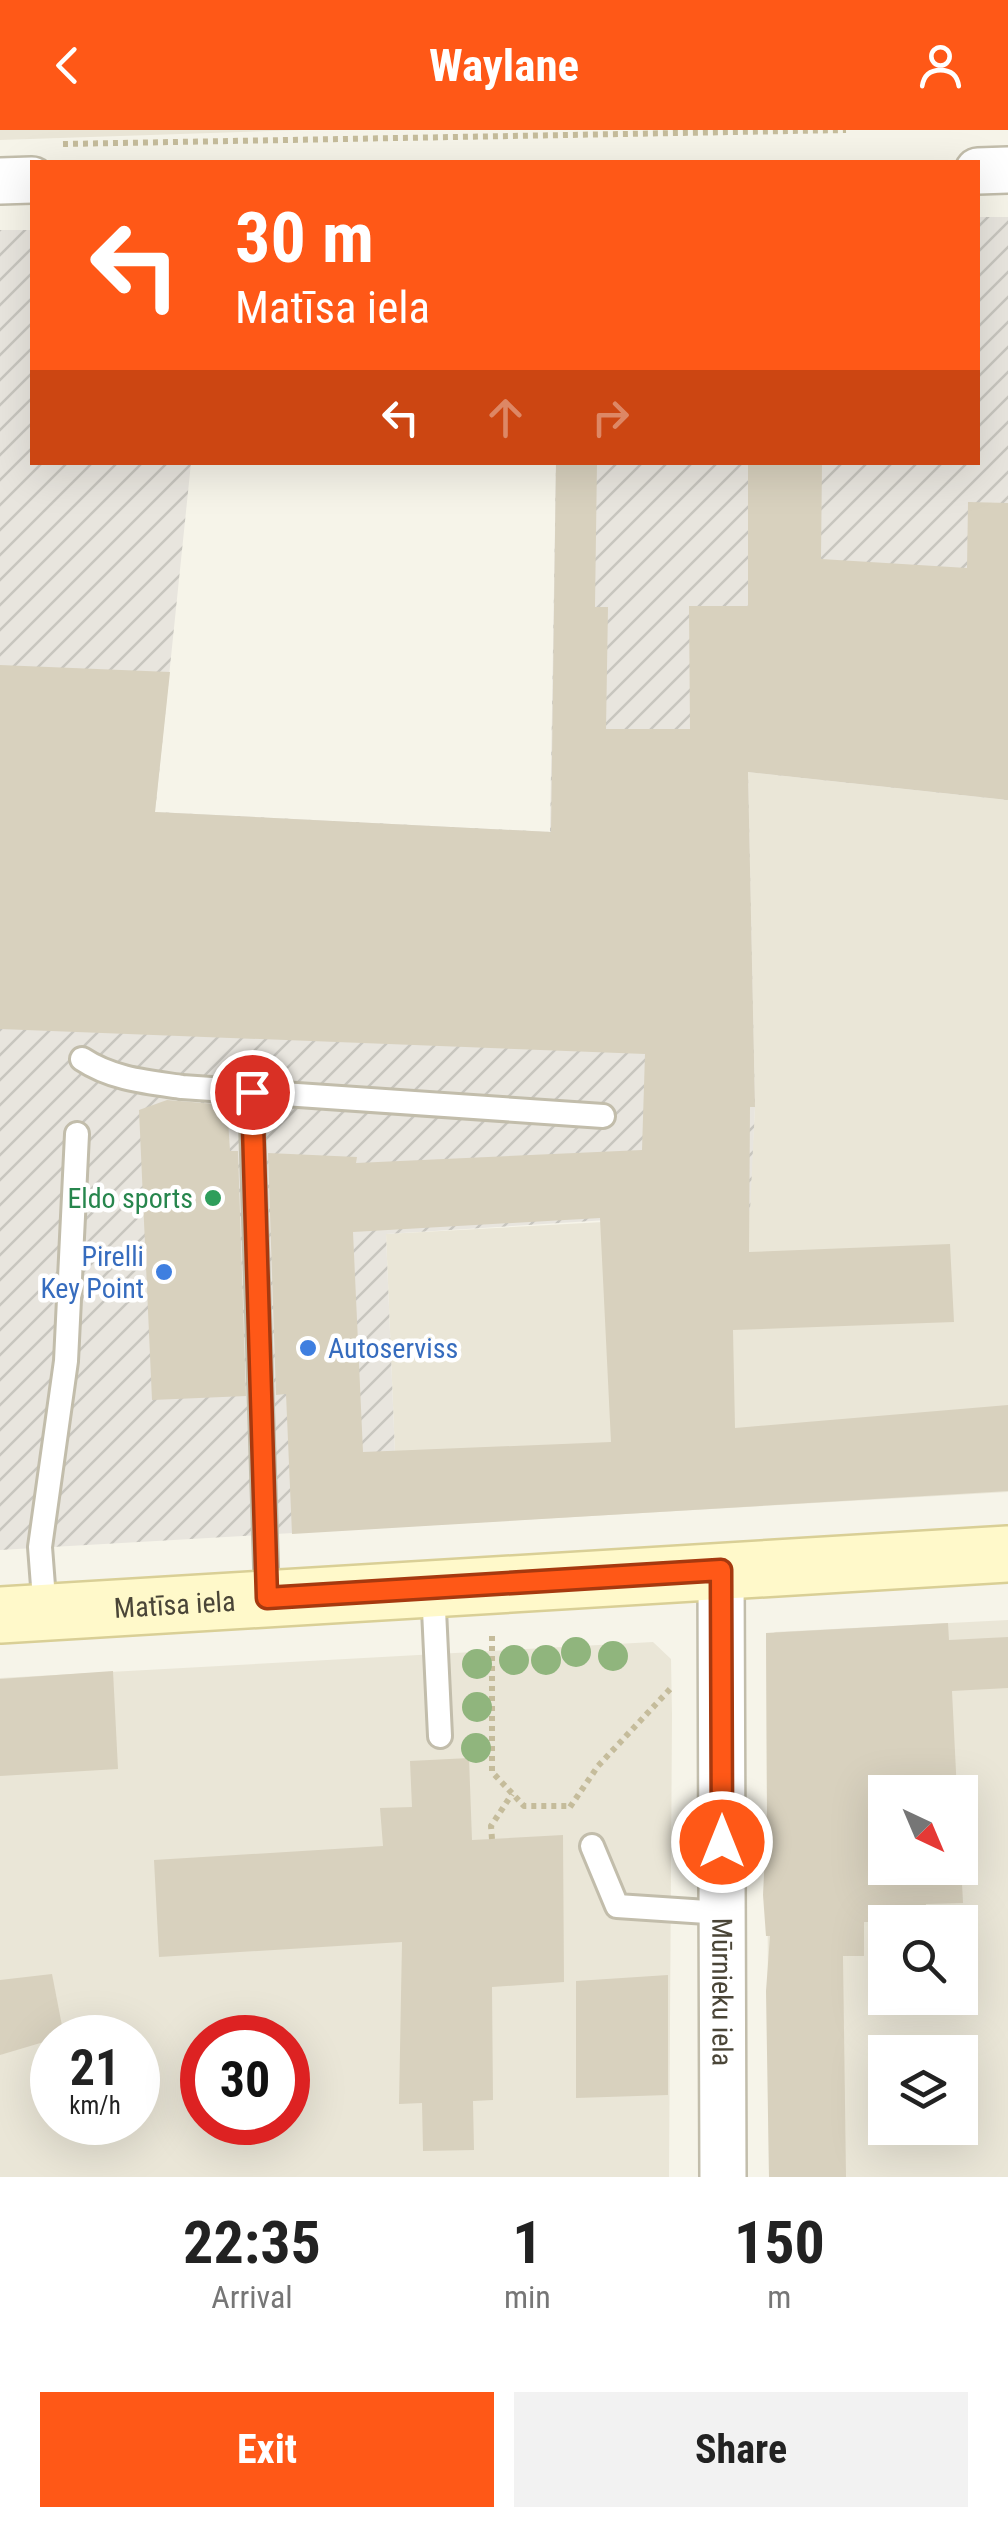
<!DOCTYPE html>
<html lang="en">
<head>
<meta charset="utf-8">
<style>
	body { margin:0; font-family:"Roboto Condensed",sans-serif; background:#f2f2f2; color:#222; height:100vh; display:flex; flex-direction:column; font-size:38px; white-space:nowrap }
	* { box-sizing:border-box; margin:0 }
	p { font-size:32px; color:#767676 }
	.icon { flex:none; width:55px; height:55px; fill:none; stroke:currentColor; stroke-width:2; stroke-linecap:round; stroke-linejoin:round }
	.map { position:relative; height:2047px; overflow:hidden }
	.drawer { display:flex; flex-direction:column; background:#fff; flex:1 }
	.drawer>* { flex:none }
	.banner { position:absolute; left:30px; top:30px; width:950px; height:305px; border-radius:0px; box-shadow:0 10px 40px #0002; background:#ff5817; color:#fff; overflow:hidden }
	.needle { width:65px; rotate:136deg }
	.tools { position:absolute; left:868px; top:1645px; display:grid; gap:20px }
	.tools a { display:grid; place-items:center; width:110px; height:110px; border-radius:0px; background:#fff; box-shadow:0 10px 40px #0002; font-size:50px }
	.speed { position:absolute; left:30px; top:1885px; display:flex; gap:20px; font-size:50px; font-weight:700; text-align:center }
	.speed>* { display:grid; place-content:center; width:130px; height:130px; border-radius:50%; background:#fff; box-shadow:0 10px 40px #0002; line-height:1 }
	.speed small { font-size:25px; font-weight:400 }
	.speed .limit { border:15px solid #d22; background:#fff; color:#111 }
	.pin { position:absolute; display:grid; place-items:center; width:85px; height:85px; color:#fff; margin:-42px; border:5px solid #fff; border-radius:50%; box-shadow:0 2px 10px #0007 }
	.me { position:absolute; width:110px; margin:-55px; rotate:0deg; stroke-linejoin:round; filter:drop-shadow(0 0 8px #0008) }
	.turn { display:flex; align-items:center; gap:35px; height:210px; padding:0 40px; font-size:45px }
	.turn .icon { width:130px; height:130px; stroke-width:2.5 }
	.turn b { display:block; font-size:70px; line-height:85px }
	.lanes { display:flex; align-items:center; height:95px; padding:0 40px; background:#0003; justify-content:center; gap:50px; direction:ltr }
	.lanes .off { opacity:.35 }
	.eta { display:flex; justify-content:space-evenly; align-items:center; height:170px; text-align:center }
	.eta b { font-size:60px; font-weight:700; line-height:70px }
	.button { display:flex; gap:20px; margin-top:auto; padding:20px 40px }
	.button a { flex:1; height:115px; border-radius:0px; background:#ff5817; color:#fff; font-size:40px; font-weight:700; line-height:115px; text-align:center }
	.button a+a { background:#f2f2f2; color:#222 }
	header { display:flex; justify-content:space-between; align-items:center; height:130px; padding:0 40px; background:#ff5817; color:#fff; font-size:45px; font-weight:700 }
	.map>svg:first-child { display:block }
	.residential { fill:#eae6d7; fill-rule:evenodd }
	.industrial { fill:url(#industrial-furrows) }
	.building { fill:#d8d1be; fill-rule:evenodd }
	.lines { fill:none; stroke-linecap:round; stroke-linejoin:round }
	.lane-casing { stroke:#c2bdab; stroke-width:28 }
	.street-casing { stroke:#c2bdab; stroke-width:50 }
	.secondary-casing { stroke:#d9cf96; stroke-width:60 }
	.path { stroke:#c5bc9b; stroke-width:6; stroke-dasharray:5 5; stroke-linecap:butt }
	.lane { stroke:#fff; stroke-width:22 }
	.street { stroke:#fff; stroke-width:45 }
	.secondary { stroke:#fff9ca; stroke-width:55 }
	.tree { fill:#90b57d }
	.route-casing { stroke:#a6390f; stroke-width:25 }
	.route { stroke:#ff5817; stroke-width:18 }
	.leisure-dot { fill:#2e9e5b; stroke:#fff; stroke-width:4 }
	.shop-dot { fill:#3f7fe0; stroke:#fff; stroke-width:4 }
	.labels { text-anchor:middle; stroke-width:9; stroke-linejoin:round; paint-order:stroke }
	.leisure-label { font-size:28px; fill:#27864d; stroke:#fff; text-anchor:end }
	.shop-label { font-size:28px; fill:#366cbe; stroke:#fff; text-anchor:end }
	.street-label { font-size:28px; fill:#4a4537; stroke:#fff }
</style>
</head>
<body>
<header><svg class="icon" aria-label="back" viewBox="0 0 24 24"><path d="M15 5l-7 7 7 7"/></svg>Waylane<svg class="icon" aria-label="person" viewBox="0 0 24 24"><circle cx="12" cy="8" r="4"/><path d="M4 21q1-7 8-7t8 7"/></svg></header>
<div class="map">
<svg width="1008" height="2047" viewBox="0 0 1008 2047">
	<defs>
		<pattern id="industrial-furrows" width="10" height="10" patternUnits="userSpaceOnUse" patternTransform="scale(2.5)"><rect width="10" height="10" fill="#e8e5de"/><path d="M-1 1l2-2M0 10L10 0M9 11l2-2" fill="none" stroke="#c8c6bf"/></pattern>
	</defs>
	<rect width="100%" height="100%" fill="#f6f4e9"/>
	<g class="residential">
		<path d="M0,0h303l-303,10z"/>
		<path d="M748,642l260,28v692l-610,35 -12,-293 344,-19 19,-4 6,-104z"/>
		<path d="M1008,1490v557h-239l-3,-536 9,-9zM885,1662h75v76h-75zM885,1792h75v76h-75zM885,1922h75v76h-75z"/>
		<path d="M653,1512l18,17 1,56 -3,462h-669v-499zM52,1908h86v84h-86zM202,1908h86v84h-86z"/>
	</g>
	<path class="industrial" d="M978,87h30v583l-260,-28 7,335 -5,104 -364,23 12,293 -398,23v-1320h32v232l159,1 -36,349 395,20 6,-369 422,-1z"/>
	<g class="building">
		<path d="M556,332h41l-2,145h13l-2,122h84l-1,-123h59v-144h74l-1,97 146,9 1,-66 40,1v297l-260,-28 7,335h-5l-1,145 201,-8 4,78 -221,8 2,98 273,-23v86l-716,43 -6,-140 -10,1 -8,-242 89,4 -1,6 286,-13 3,-96 -645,-25v-364l170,7 -15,140 396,20zM600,1088l11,224 -248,10 -10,-220z"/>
		<path d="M167,970l60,5 3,46h8l8,245 -94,4 -13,-290z"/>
		<path d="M948,1493l1,17 59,-3v51l-56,3 5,101h-72v76h75v-23l3,58 -37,1 -1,18h-61v34h-21l3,221h-77l-3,-186 4,-55h-4l-3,-41 4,-85 -1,-177z"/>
		<path d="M113,1541l5,98 -118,7v-97z"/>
		<path d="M469,1628l3,82 91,-5 1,147 -72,5 1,113 -20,1 1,49 -51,1 -1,-48 -23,1 3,-162 -243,15 -5,-97 229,-14 -3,-38 32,-1 -2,-46z"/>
		<path d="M52,1844l12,62 -64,19v-75z"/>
		<path d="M668,1845v120l-92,3v-117z"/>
	</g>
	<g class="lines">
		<defs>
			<g id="lane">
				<path d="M82,929c30,20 65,23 100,28l421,29"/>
				<path d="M251,961l16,507"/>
				<path d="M433,1459l7,147"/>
				<path d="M45,1482l-5,-65 26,-186 11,-227"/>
				<path d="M592,1716l25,60 105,7"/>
			</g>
			<g id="street">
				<path d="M978,41l30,-1"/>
				<path d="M0,51l32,-1"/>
				<path id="s1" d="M721,1440l2,607"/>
			</g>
			<g id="secondary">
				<path id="s2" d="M0,1485l1008,-61"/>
			</g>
		</defs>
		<use href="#lane" class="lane-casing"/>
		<use href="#street" class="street-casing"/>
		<use href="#secondary" class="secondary-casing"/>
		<g class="path">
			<path d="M63,14l783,-14"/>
			<path d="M492,1506v136l32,34h45"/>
			<path d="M570,1677l28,-41 73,-78"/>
			<path d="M492,1709l-1,-13 21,-32"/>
		</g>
		<use href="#lane" class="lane"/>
		<use href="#street" class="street"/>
		<use href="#secondary" class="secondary"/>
	</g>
	<g class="tree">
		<circle cx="576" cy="1522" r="15"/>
		<circle cx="613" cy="1526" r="15"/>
		<circle cx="514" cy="1530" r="15"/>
		<circle cx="546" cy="1530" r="15"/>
		<circle cx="477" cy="1534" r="15"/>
		<circle cx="477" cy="1577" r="15"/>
		<circle cx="476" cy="1618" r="15"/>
	</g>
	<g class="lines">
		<defs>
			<path id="route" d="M252,962l15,506 454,-28 1,272"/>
		</defs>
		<use href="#route" class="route-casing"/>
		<use href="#route" class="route"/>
	</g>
	<circle class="leisure-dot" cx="213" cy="1068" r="10"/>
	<g class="shop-dot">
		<circle cx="164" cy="1142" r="10"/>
		<circle cx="308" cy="1218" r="10"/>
	</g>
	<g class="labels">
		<g class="leisure-label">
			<text x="193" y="1078">Eldo sports</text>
		</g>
		<g class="shop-label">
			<text x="144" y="1136">Pirelli<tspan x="144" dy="32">Key Point</tspan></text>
			<text x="328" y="1228" text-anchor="start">Autoserviss</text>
		</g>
		<g class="street-label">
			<text dy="10" stroke="none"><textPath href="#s2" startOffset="175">Matīsa iela</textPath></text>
			<text dy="10" stroke="none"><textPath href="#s1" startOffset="422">Mūrnieku iela</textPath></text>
		</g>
	</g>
</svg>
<div class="tools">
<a><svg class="needle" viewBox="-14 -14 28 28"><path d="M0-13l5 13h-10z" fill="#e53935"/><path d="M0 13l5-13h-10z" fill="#767676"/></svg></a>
<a><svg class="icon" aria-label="search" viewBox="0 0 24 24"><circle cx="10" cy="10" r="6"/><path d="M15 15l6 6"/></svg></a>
<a><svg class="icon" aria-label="layers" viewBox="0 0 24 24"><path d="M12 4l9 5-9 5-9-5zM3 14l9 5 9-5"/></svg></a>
</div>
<div class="speed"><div>21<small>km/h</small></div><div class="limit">30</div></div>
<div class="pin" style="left:252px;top:962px;background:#d93025"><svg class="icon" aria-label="arrive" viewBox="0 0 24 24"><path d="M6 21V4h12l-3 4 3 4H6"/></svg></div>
<svg class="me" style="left:722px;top:1712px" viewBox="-20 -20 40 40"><circle r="17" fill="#ff5817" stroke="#fff" stroke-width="3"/><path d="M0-11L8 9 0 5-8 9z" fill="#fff"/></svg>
<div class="banner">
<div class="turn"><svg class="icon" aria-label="left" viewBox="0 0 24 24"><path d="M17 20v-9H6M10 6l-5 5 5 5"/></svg><div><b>30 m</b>Matīsa iela</div></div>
<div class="lanes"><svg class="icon" aria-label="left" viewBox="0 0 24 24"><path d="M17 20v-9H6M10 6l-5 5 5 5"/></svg><svg class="icon off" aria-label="ahead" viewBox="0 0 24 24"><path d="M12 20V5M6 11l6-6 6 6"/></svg><svg class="icon off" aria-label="right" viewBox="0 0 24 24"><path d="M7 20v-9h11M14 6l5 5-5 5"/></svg></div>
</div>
</div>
<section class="drawer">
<div class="eta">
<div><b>22:35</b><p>Arrival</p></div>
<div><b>1</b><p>min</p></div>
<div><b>150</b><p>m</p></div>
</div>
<div class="button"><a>Exit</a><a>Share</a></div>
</section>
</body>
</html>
